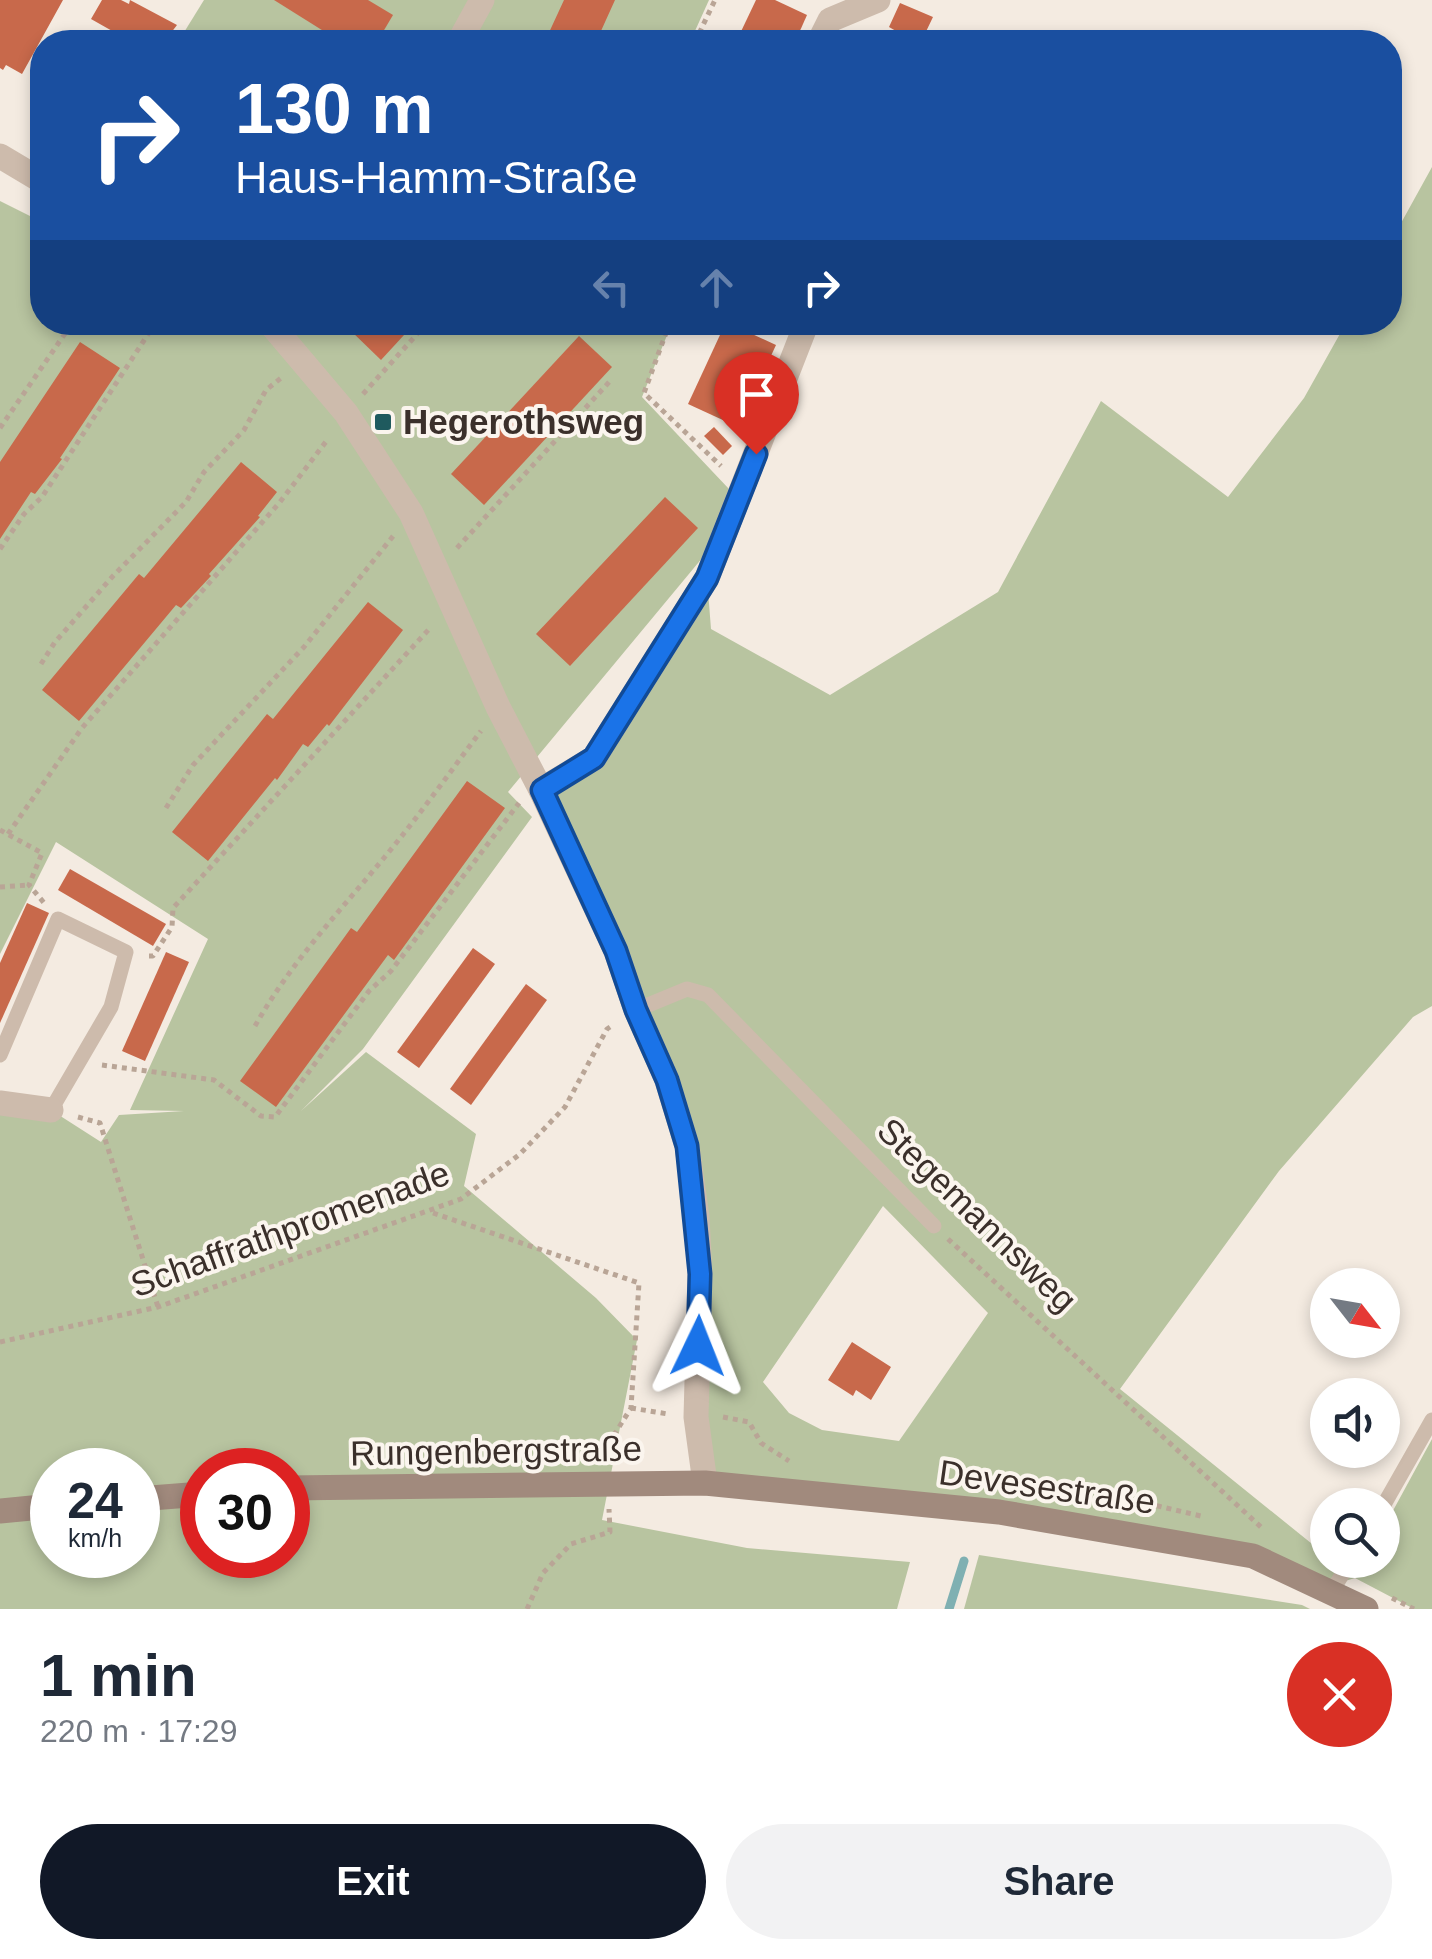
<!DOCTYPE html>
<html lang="en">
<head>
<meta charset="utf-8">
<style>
	body { margin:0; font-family:Arial,sans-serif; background:#f2f2f3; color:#1f2937; height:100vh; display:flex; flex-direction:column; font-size:38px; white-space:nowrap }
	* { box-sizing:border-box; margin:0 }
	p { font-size:32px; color:#747a83 }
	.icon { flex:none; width:55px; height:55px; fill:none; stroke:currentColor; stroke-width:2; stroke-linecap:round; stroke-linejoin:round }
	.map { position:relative; height:1609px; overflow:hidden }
	.side { display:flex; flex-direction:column; background:#fff; flex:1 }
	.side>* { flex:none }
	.hud { position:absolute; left:30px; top:30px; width:1372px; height:305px; border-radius:40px; box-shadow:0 5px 15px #0003; background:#1a4fa0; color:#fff; overflow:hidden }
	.needle { width:65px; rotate:121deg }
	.buttons { position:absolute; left:1310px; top:1268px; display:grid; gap:20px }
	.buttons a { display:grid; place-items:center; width:90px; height:90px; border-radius:50%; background:#fff; box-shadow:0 5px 15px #0003; font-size:50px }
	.speed { position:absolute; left:30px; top:1448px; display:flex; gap:20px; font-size:50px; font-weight:700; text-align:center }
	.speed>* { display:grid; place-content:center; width:130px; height:130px; border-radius:50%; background:#fff; box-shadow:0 5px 15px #0003; line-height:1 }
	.speed small { font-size:25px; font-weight:400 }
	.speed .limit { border:15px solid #d22; background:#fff; color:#111 }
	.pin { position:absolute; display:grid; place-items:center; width:85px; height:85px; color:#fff; margin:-102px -42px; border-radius:50% 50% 50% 0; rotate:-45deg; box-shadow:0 0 10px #0007 }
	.pin .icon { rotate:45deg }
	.me { position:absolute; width:110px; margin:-55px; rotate:2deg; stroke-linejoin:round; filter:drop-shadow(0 0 8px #0008) }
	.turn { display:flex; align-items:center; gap:35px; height:210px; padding:0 40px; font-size:45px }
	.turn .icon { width:130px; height:130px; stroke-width:2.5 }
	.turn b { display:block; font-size:70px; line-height:85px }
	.lanes { display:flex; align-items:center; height:95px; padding:0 40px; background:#0003; justify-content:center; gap:50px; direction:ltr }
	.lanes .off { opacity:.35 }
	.round { display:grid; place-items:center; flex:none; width:105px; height:105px; border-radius:52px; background:#f2f2f3 }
	.head { display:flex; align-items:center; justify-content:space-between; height:170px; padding:0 40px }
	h1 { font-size:60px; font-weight:700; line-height:75px }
	.action { display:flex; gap:20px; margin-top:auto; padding:20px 40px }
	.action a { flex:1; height:115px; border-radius:60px; background:#111827; color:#fff; font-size:40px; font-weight:700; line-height:115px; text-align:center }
	.action a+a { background:#f2f2f3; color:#1f2937 }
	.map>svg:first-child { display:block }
	.green { fill:#b8c4a0; fill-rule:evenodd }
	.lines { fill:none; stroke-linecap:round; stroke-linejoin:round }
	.stream { stroke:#7fb0b2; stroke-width:9 }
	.building { fill:#c8694b }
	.path { stroke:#b9a596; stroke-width:5; stroke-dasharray:5 5; stroke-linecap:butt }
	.lane { stroke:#cdbbac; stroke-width:15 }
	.street { stroke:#cdbbac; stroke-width:25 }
	.secondary { stroke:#a18a7d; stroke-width:25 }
	.route-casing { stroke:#114b97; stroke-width:25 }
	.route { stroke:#1a73e8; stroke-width:18 }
	.poi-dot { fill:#1f5a5e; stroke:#fbf5ee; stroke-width:4 }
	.labels { text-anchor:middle; stroke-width:8; stroke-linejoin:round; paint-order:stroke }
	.poi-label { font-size:35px; font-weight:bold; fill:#3b302b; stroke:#fbf5ee; text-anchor:start }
	.street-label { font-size:35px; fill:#3b302b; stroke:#fbf5ee }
</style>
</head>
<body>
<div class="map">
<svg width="1432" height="1609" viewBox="0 0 1432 1609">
	<rect width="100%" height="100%" fill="#f4ebe1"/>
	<g class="green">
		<path d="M204,0h505l-19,42h-512z"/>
		<path d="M1432,167v839l-19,11 -134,154 -159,218 207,167 1,4h5l22,18 10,-18h17l1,-31 49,-90v170h-18l-59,-31 -17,5 -171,-43 -462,-57 -18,-337 -146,-355 53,-33 113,-180 4,51 119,66 168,-103 103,-191 127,96 76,-99 42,-75 44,-1v-79zM883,1206l105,107 -89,128 -77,-11 -33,-17 -26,-31z"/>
		<path d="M0,201l42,21v100l630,1 -30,74 87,92 -26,68 -195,235 24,25 -169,232 -62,62 65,-59 110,82 -12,52 132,112 41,42 -35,180 145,28 163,14 -13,47h-897v-506l51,7 50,32 18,-27 65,-4 -54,-1 78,-171 -152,-97 -56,112zM52,1470h86v85h-86zM202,1470h86v85h-86z"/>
		<path d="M979,1555l323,50 8,4h-346z"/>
	</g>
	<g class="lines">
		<path class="stream" d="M949,1609l15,-48"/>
	</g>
	<g class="building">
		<path d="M0,0h63l-41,74 -16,-9 -3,5 -3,-2z"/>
		<path d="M102,0h19l8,4 1,-4 47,25 -13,17h-56l6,-10 -23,-13z"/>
		<path d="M274,0h94l25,15 -16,27h-36z"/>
		<path d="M564,0h51l-19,42h-55l2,-4 3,1z"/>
		<path d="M756,0h19l32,15 -12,27h-59z"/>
		<path d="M900,3l33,14 -12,25h-30l5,-11 -7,-4z"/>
		<path d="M355,322h61l-35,38 -32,-31z"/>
		<path d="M726,322l50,23 -38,82 -50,-23z"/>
		<path d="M579,336l33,31 -128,138 -33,-31z"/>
		<path d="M80,342l40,26 -60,90 2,1 -27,35 -4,-2 -31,47v-77z"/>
		<path d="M714,427l18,19 -9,9 -19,-19z"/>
		<path d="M241,462l36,30 -19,24 2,1 -51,57 2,2 -30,32 -5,-3 -97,116 -37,-31 97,-116 5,4z"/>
		<path d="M665,497l33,31 -128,138 -34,-32z"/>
		<path d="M368,602l35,28 -74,96 -2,-2 -19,23 -5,-3 -26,36 -2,-2 -67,83 -36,-29 95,-118 6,5z"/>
		<path d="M467,781l38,27 -111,152 -6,-5 -112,152 -36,-26 111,-153 6,4z"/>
		<path d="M70,869l96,55 -13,22 -95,-56z"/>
		<path d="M27,903l22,10 -49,110v-60z"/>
		<path d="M473,948l22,16 -76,104 -22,-16z"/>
		<path d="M166,952l23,10 -44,99 -23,-10z"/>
		<path d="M526,984l21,16 -76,105 -21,-16z"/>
		<path d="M852,1342l39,25 -20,33 -15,-10 -3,6 -25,-16z"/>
	</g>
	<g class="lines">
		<g class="path">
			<path d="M695,42l20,-42"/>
			<path d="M670,322l-26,71 77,73"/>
			<path d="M363,394l65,-72"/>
			<path d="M0,428l73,-106"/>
			<path d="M457,548l154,-168"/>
			<path d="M0,549l24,-35 18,-17 114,-175"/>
			<path d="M41,664l14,-22 58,-66 73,-74 18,-30 40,-42 22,-40 15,-12"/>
			<path d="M166,808l27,-43 111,-118 90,-112"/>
			<path d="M0,830l42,23 -13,32 16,19"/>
			<path d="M8,834l74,-106 198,-226 48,-63"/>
			<path d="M0,887l29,-2"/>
			<path d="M149,956h4l19,-29 1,-19 258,-281"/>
			<path d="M255,1026c39,-69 92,-122 142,-184 29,-36 56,-74 84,-111"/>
			<path d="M102,1065l112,15 47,36 14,1 94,-126 22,-20 128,-168"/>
			<path d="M78,1117l22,6 58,184"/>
			<path d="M433,1213l206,70 -8,125 -22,35 -1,15"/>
			<path d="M948,1239l314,289"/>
			<path d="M0,1342l158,-35 303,-108 59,-45 45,-47 42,-78 6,-4"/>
			<path d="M631,1408l37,6"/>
			<path d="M723,1417l26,5 12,21 28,18"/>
			<path d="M1107,1500l51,6 47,11"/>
			<path d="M1392,1598l22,11"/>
			<path d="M527,1609l16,-36 28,-29 39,-12 -1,-23"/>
		</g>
		<g class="lane">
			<path d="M636,1010l51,-21 21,6 226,231"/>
			<path d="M0,1055l58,-136 68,33 -15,55 -60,103"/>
			<path d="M1382,1508l50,-88"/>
			<path d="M1332,1591l19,-31"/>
		</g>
		<g class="street">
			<path d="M459,42l23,-42"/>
			<path d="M819,42l11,-22 48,-20"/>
			<path d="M0,156l42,25"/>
			<path d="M269,322l77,91 65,100 87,194 43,83 75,161 20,59 31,70 20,66 10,71 3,57 -4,143 9,66"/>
			<path d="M541,790l53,-32 113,-180 100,-256"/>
			<path d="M0,1103l51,7"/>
		</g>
		<g class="secondary">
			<path d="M288,1488l417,-5 294,29 254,44 113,53"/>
			<path d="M138,1499l64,-5"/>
			<path d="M0,1511l52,-5"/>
		</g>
	</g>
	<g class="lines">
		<defs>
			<path id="route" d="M698,1346l2,-72 -13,-128 -20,-66 -31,-70 -20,-59 -74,-161 52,-32 113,-180 49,-124"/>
		</defs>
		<use href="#route" class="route-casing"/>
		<use href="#route" class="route"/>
	</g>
	<rect class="poi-dot" x="373" y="412" width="20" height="20" rx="5"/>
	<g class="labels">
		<g class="poi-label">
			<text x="403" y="434">Hegerothsweg</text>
		</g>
		<g class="street-label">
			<text transform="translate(977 1215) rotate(44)" y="12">Stegemannsweg</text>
			<text transform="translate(290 1229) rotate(-20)" y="12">Schaffrathpromenade</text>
			<text transform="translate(496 1451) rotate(-1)" y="12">Rungenbergstraße</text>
			<text transform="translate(1047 1487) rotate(8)" y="12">Devesestraße</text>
		</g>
	</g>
</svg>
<div class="buttons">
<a><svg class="needle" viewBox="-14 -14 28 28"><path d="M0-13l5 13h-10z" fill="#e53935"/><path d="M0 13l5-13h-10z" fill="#747a83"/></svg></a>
<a><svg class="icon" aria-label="sound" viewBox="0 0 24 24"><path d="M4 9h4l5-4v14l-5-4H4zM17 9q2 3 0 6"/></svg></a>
<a><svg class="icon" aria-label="search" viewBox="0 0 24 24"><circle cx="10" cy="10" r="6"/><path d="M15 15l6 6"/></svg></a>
</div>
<div class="speed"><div>24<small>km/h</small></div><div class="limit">30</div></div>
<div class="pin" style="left:756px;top:454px;background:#d93025"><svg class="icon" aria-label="arrive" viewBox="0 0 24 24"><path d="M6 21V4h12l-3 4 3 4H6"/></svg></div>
<svg class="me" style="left:698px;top:1346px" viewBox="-20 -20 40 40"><path d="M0-17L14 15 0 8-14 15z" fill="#1a73e8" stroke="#fff" stroke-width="4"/></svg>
<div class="hud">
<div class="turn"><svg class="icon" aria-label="right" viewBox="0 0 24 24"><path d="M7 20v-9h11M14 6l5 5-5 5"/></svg><div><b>130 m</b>Haus-Hamm-Straße</div></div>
<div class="lanes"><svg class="icon off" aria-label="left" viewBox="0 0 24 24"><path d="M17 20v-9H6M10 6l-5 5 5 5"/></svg><svg class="icon off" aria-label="ahead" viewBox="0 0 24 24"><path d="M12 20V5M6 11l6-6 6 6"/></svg><svg class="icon" aria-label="right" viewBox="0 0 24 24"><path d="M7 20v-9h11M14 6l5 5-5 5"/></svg></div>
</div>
</div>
<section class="side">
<div class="head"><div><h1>1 min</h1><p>220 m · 17:29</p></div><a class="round" style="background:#d93025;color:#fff"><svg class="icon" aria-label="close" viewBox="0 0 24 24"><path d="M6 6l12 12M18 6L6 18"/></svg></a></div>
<div class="action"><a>Exit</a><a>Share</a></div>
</section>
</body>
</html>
